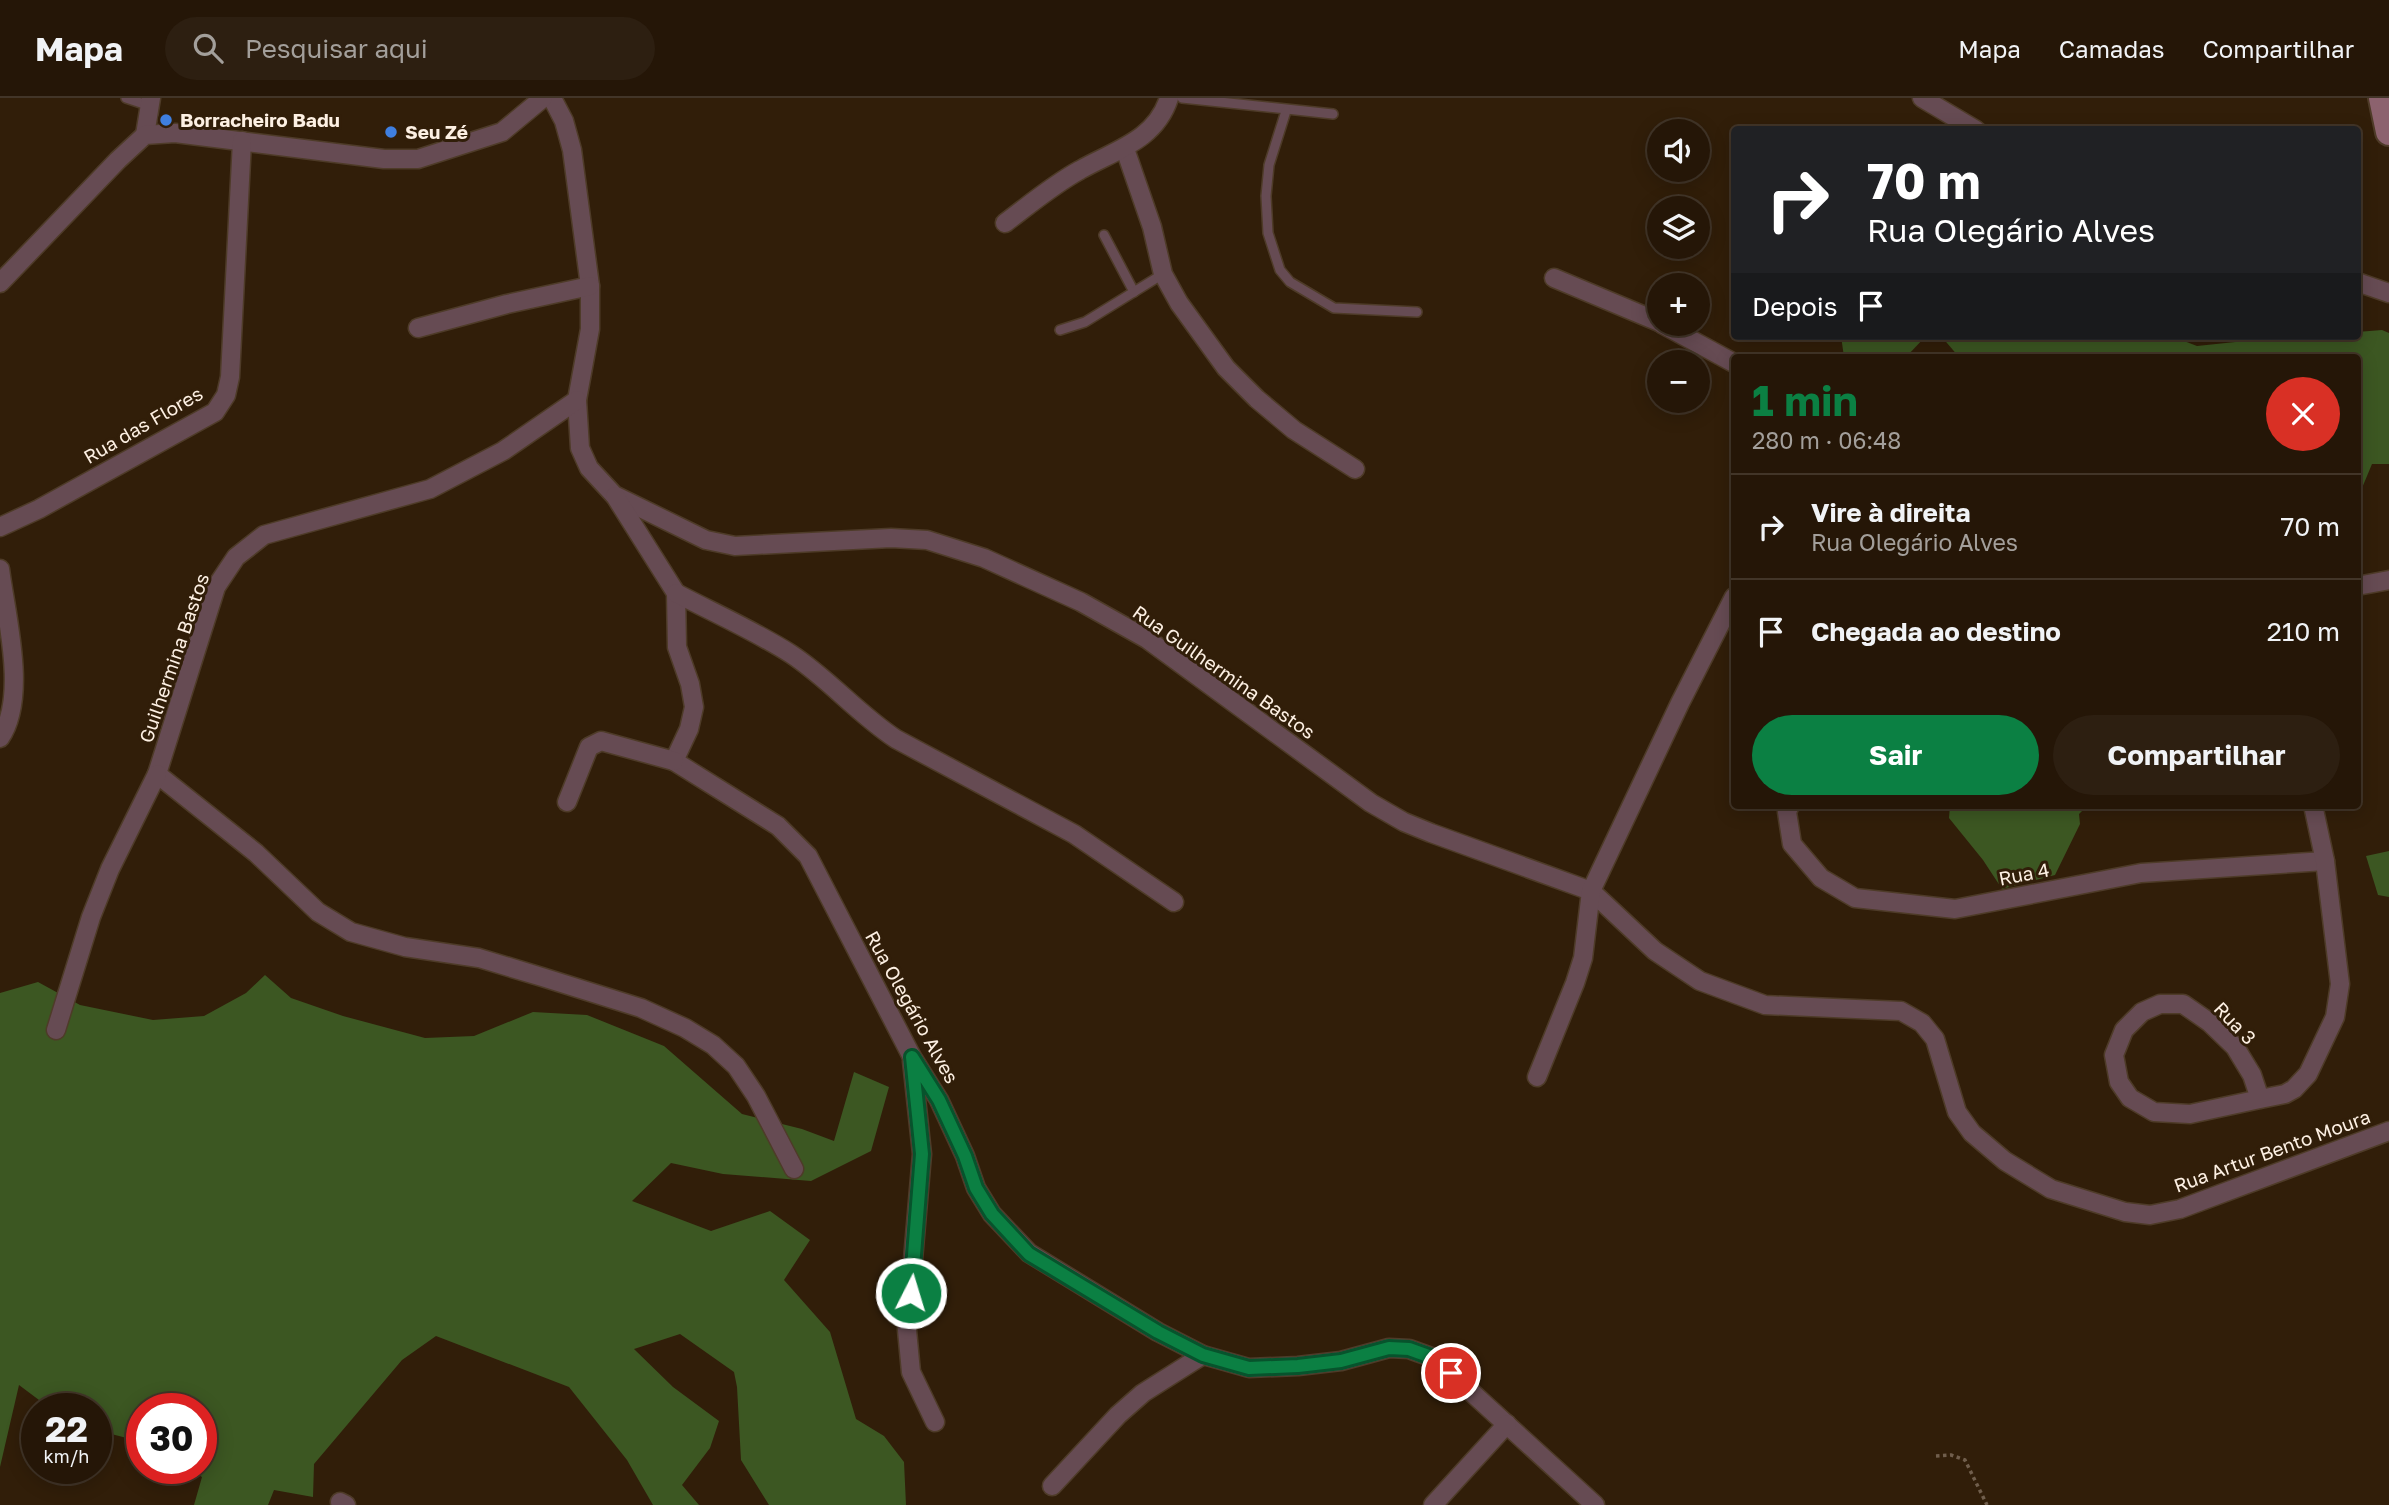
<!DOCTYPE html>
<html lang="pt">
<head>
<meta charset="utf-8">
<style>
	body { margin:0; font-family:"Golos Text",sans-serif; background:#2d1f11; color:#f1f3f6; height:100vh; display:flex; flex-direction:column; font-size:26px; white-space:nowrap }
	* { box-sizing:border-box; margin:0 }
	p { font-size:23px; color:#a39f9b }
	.icon { flex:none; width:38px; height:38px; fill:none; stroke:currentColor; stroke-width:2; stroke-linecap:round; stroke-linejoin:round }
	.map { position:relative; flex:1; overflow:hidden }
	.sheet { position:absolute; left:1731px; top:256px; width:630px; height:455px; display:flex; flex-direction:column; background:#251607; border-radius:7px; box-shadow:0 4px 18px #0003,0 0 0 2px #423528 }
	.sheet>* { flex:none }
	.banner { position:absolute; left:1731px; top:28px; width:630px; height:214px; border-radius:7px; box-shadow:0 4px 18px #0003,0 0 0 2px #423528; background:#202124; color:#fff; overflow:hidden }
	.tools { position:absolute; left:1647px; top:21px; display:grid; gap:14px }
	.tools a { display:grid; place-items:center; width:63px; height:63px; border-radius:50%; background:#251607; box-shadow:0 4px 18px #0003,0 0 0 2px #423528; font-size:35px }
	.speed { position:absolute; left:21px; top:1295px; display:flex; gap:14px; font-size:35px; font-weight:700; text-align:center }
	.speed>* { display:grid; place-content:center; width:91px; height:91px; border-radius:50%; background:#251607; box-shadow:0 4px 18px #0003,0 0 0 2px #423528; line-height:1 }
	.speed small { font-size:18px; font-weight:400 }
	.speed .limit { border:10px solid #d22; background:#fff; color:#111 }
	.pin { position:absolute; display:grid; place-items:center; width:60px; height:60px; color:#fff; margin:-30px; border:4px solid #fff; border-radius:50%; box-shadow:0 2px 7px #0007 }
	.me { position:absolute; width:77px; margin:-38px; rotate:5deg; stroke-linejoin:round; filter:drop-shadow(0 0 5px #0008) }
	.turn { display:flex; align-items:center; gap:24px; height:147px; padding:0 21px; font-size:32px }
	.turn .icon { width:91px; height:91px; stroke-width:2.5 }
	.turn b { display:block; font-size:49px; line-height:60px }
	.then { display:flex; align-items:center; height:66px; padding:0 21px; background:#0003; gap:14px; font-size:26px }
	.round { display:grid; place-items:center; flex:none; width:74px; height:74px; border-radius:37px; background:#2d1f11 }
	.summary { display:flex; align-items:center; justify-content:space-between; height:119px; padding:0 21px }
	h1 { font-size:42px; font-weight:700; line-height:52px; color:#0b8043 }
	.action { display:flex; gap:14px; margin-top:auto; padding:14px 21px }
	.action a { flex:1; height:80px; border-radius:42px; background:#0b8043; color:#fff; font-size:28px; font-weight:700; line-height:80px; text-align:center }
	.action a+a { background:#2d1f11; color:#f1f3f6 }
	ul { padding:0; list-style:none }
	li { display:flex; align-items:center; gap:21px; height:105px; padding:0 21px; border-top:2px solid #423528 }
	li div { flex:1 }
	li b { display:block; font-size:26px }
	li em { font-style:normal }
	header { display:flex; align-items:center; gap:42px; box-sizing:border-box; height:98px; padding:0 35px; background:#251607; border-bottom:2px solid #423528 }
	header strong { font-size:33px }
	nav { display:flex; gap:38px; margin-inline-start:auto; font-size:24px }
	.search { width:490px; height:63px; background:#2d1f11; display:flex; align-items:center; gap:18px; box-sizing:border-box; padding:0 24px; border-radius:38px; color:#a39f9b; font-size:26px }
	.map>svg:first-child { display:block }
	.forest { fill:#3c5722 }
	.lines { fill:none; stroke-linecap:round; stroke-linejoin:round }
	.lane-casing { stroke:#4e3b28; stroke-width:12 }
	.street-casing { stroke:#4e3b28; stroke-width:21 }
	.secondary-casing { stroke:#4e3b28; stroke-width:30 }
	.path { stroke:#705e4c; stroke-width:3.5; stroke-dasharray:3.5 3.5; stroke-linecap:butt }
	.lane { stroke:#664b53; stroke-width:9 }
	.street { stroke:#664b53; stroke-width:18 }
	.secondary { stroke:#8c626e; stroke-width:26 }
	.route-casing { stroke:#07532c; stroke-width:18 }
	.route { stroke:#0b8043; stroke-width:12 }
	.shop-dot { fill:#3f7fe0; stroke:#311e09; stroke-width:2.5 }
	.labels { text-anchor:middle; stroke-width:6; stroke-linejoin:round; paint-order:stroke }
	.poi-label { font-size:19px; font-weight:bold; fill:#fdf0e3; stroke:#311e09; text-anchor:start }
	.street-label { font-size:19px; fill:#fdf0e3; stroke:#311e09 }
</style>
</head>
<body>
<header>
<strong>Mapa</strong>
<div class="search"><svg class="icon" aria-label="search" viewBox="0 0 24 24"><circle cx="10" cy="10" r="6"/><path d="M15 15l6 6"/></svg>Pesquisar aqui</div>
<nav><a>Mapa</a><a>Camadas</a><a>Compartilhar</a></nav>
</header>
<div class="map">
<svg width="2389" height="1407" viewBox="0 0 2389 1407">
	<rect width="100%" height="100%" fill="#311e09"/>
	<g class="forest">
		<path d="M2382,232l7,3v131h-17l-15,36v-143h-398l-18,-21h230l26,10 96,-10h64v-4z"/>
		<path d="M1841,238h85l-20,21h-62z"/>
		<path d="M1950,707h138l-9,9 1,10 -25,51 -53,14 -19,-29 -34,-42z"/>
		<path d="M2389,753v46l-11,-2 -12,-39z"/>
		<path d="M265,877l26,23 52,18 82,22 49,-2 59,-24 54,3 77,31 78,68 60,15 32,12 20,-69 35,15 -18,64 -60,30 -88,-7 -52,-11 -39,38 79,30 59,-20 40,29 -26,40 46,52 26,87 28,17 20,26 2,43h-137l-28,-45 -4,-73 -3,-15 -54,-38 -46,15 39,38 46,34 -9,27 -28,37 17,20h-46l-26,-45 -58,-73 -133,-51 -34,24 -88,104 -1,33 -39,-7 -6,15h-74l8,-28 -15,-9h14v-59h-59v33l-46,-12v-21h-45l-32,-24 -19,82v-474l38,-11 42,23 73,15 51,-4 42,-23z"/>
	</g>
	<g class="lines">
		<defs>
			<g id="lane">
				<path d="M126,0l24,8"/>
				<path d="M1182,0l151,16"/>
				<path d="M1286,13l-17,54 -3,31 2,37 12,37 10,12 44,26 83,4"/>
				<path d="M1104,137l30,57"/>
				<path d="M1060,232l25,-8 78,-48"/>
			</g>
			<g id="street">
				<path d="M552,0l12,23 8,29 18,136v43l-13,71 3,48 9,20 25,27 92,45 29,6 156,-8 36,2 57,18 97,44 66,37 224,164 33,19 27,11 160,58 64,60 45,30 65,24 136,6 21,12 13,16 22,73 15,21 33,28 46,28 74,23 25,3 30,-6 209,-78"/>
				<path d="M1922,0l54,32"/>
				<path d="M145,37l6,-37"/>
				<path d="M1125,51l27,78 11,47 16,29 47,65 31,31 37,31 61,39"/>
				<path d="M1005,125c24,-18 49,-39 75,-53 35,-20 75,-29 89,-72"/>
				<path d="M1554,180l105,44"/>
				<path d="M2357,184l32,11"/>
				<path d="M0,185l118,-123 27,-25 30,-2 209,26h34l84,-27 41,-34"/>
				<path d="M1662,226l72,39"/>
				<path d="M418,230l89,-24 83,-18"/>
				<path d="M577,302l-74,51 -73,38 -166,46 -28,22 -20,30 -59,187 99,79 62,59 33,20 54,15 74,11 63,19 99,31 44,20 28,17 23,21 20,30 38,73"/>
				<path d="M615,398l61,97 1,54 13,37 4,23 -5,22 -15,32 104,65 30,30 104,201 27,43 26,56 11,32 16,26 37,39 129,79 45,23 46,13 49,-2 43,-5 48,-13 20,1 25,9 161,147"/>
				<path d="M0,429l39,-18 176,-97 11,-17 4,-18 12,-236"/>
				<path d="M0,471c6,47 28,128 0,169"/>
				<path d="M2357,488l32,-6"/>
				<path d="M676,495c38,20 79,38 115,61 38,25 67,60 105,85l178,95 100,68"/>
				<path d="M567,704l22,-55 12,-6 73,20"/>
				<path d="M1790,707l-3,7 5,32 29,34 34,20 100,11 186,-36 184,-12"/>
				<path d="M56,932l35,-113 19,-48 47,-95"/>
				<path d="M912,963l10,93 -15,176 4,42 24,50"/>
				<path d="M1537,979l38,-94 8,-25 8,-67 89,-188 54,-106"/>
				<path d="M2260,1001l-8,-24 -17,-28 -26,-25 -26,-18h-23l-18,8 -18,18 -10,25 5,27 11,16 24,14 36,2 70,-15 25,-5 9,-5 14,-15 27,-57 5,-33 -15,-123 -12,-56"/>
				<path d="M1052,1388l66,-71 25,-22 60,-38"/>
				<path d="M340,1404l6,3"/>
				<path d="M1433,1407l74,-81"/>
			</g>
			<path id="secondary" d="M2382,0l7,34"/>
		</defs>
		<use href="#lane" class="lane-casing"/>
		<use href="#street" class="street-casing"/>
		<use href="#secondary" class="secondary-casing"/>
		<path class="path" d="M1936,1358l15,-1 14,5 22,45"/>
		<use href="#lane" class="lane"/>
		<use href="#street" class="street"/>
		<use href="#secondary" class="secondary"/>
	</g>
	<g class="lines">
		<defs>
			<path id="route" d="M911,1195l11,-139 -10,-97 27,43 26,56 11,32 16,26 37,40 129,78 45,23 46,13 49,-2 43,-5 48,-13 20,1 25,9 17,15"/>
		</defs>
		<use href="#route" class="route-casing"/>
		<use href="#route" class="route"/>
	</g>
	<g class="shop-dot">
		<circle cx="166" cy="22" r="7"/>
		<circle cx="391" cy="34" r="7"/>
	</g>
	<g class="labels">
		<g class="poi-label">
			<text x="180" y="29">Borracheiro Badu</text>
			<text x="405" y="41">Seu Zé</text>
		</g>
		<g class="street-label">
			<text transform="translate(143 327) rotate(-30)" y="7">Rua das Flores</text>
			<text transform="translate(174 560) rotate(-71)" y="7">Guilhermina Bastos</text>
			<text transform="translate(1224 574) rotate(35)" y="7">Rua Guilhermina Bastos</text>
			<text transform="translate(2024 776) rotate(-11)" y="7">Rua 4</text>
			<text transform="translate(912 909) rotate(61)" y="7">Rua Olegário Alves</text>
			<text transform="translate(2235 925) rotate(46)" y="7">Rua 3</text>
			<text transform="translate(2272 1053) rotate(-20)" y="7">Rua Artur Bento Moura</text>
		</g>
	</g>
</svg>
<div class="tools">
<a><svg class="icon" aria-label="sound" viewBox="0 0 24 24"><path d="M4 9h4l5-4v14l-5-4H4zM17 9q2 3 0 6"/></svg></a>
<a><svg class="icon" aria-label="layers" viewBox="0 0 24 24"><path d="M12 4l9 5-9 5-9-5zM3 14l9 5 9-5"/></svg></a>
<a>+</a>
<a>−</a>
</div>
<div class="speed"><div>22<small>km/h</small></div><div class="limit">30</div></div>
<div class="pin" style="left:1451px;top:1275px;background:#d93025"><svg class="icon" aria-label="arrive" viewBox="0 0 24 24"><path d="M6 21V4h12l-3 4 3 4H6"/></svg></div>
<svg class="me" style="left:911px;top:1195px" viewBox="-20 -20 40 40"><circle r="17" fill="#0b8043" stroke="#fff" stroke-width="3"/><path d="M0-11L8 9 0 5-8 9z" fill="#fff"/></svg>
<div class="banner">
<div class="turn"><svg class="icon" aria-label="right" viewBox="0 0 24 24"><path d="M7 20v-9h11M14 6l5 5-5 5"/></svg><div><b>70 m</b>Rua Olegário Alves</div></div>
<div class="then">Depois<svg class="icon" aria-label="arrive" viewBox="0 0 24 24"><path d="M6 21V4h12l-3 4 3 4H6"/></svg></div>
</div>
<section class="sheet">
<div class="summary"><div><h1>1 min</h1><p>280 m · 06:48</p></div><a class="round" style="background:#d93025;color:#fff"><svg class="icon" aria-label="close" viewBox="0 0 24 24"><path d="M6 6l12 12M18 6L6 18"/></svg></a></div>
<ul>
<li><svg class="icon" aria-label="right" viewBox="0 0 24 24"><path d="M7 20v-9h11M14 6l5 5-5 5"/></svg><div><b>Vire à direita</b><p>Rua Olegário Alves</p></div><em>70 m</em></li>
<li><svg class="icon" aria-label="arrive" viewBox="0 0 24 24"><path d="M6 21V4h12l-3 4 3 4H6"/></svg><div><b>Chegada ao destino</b></div><em>210 m</em></li>
</ul>
<div class="action"><a>Sair</a><a>Compartilhar</a></div>
</section>
</div>
</body>
</html>
